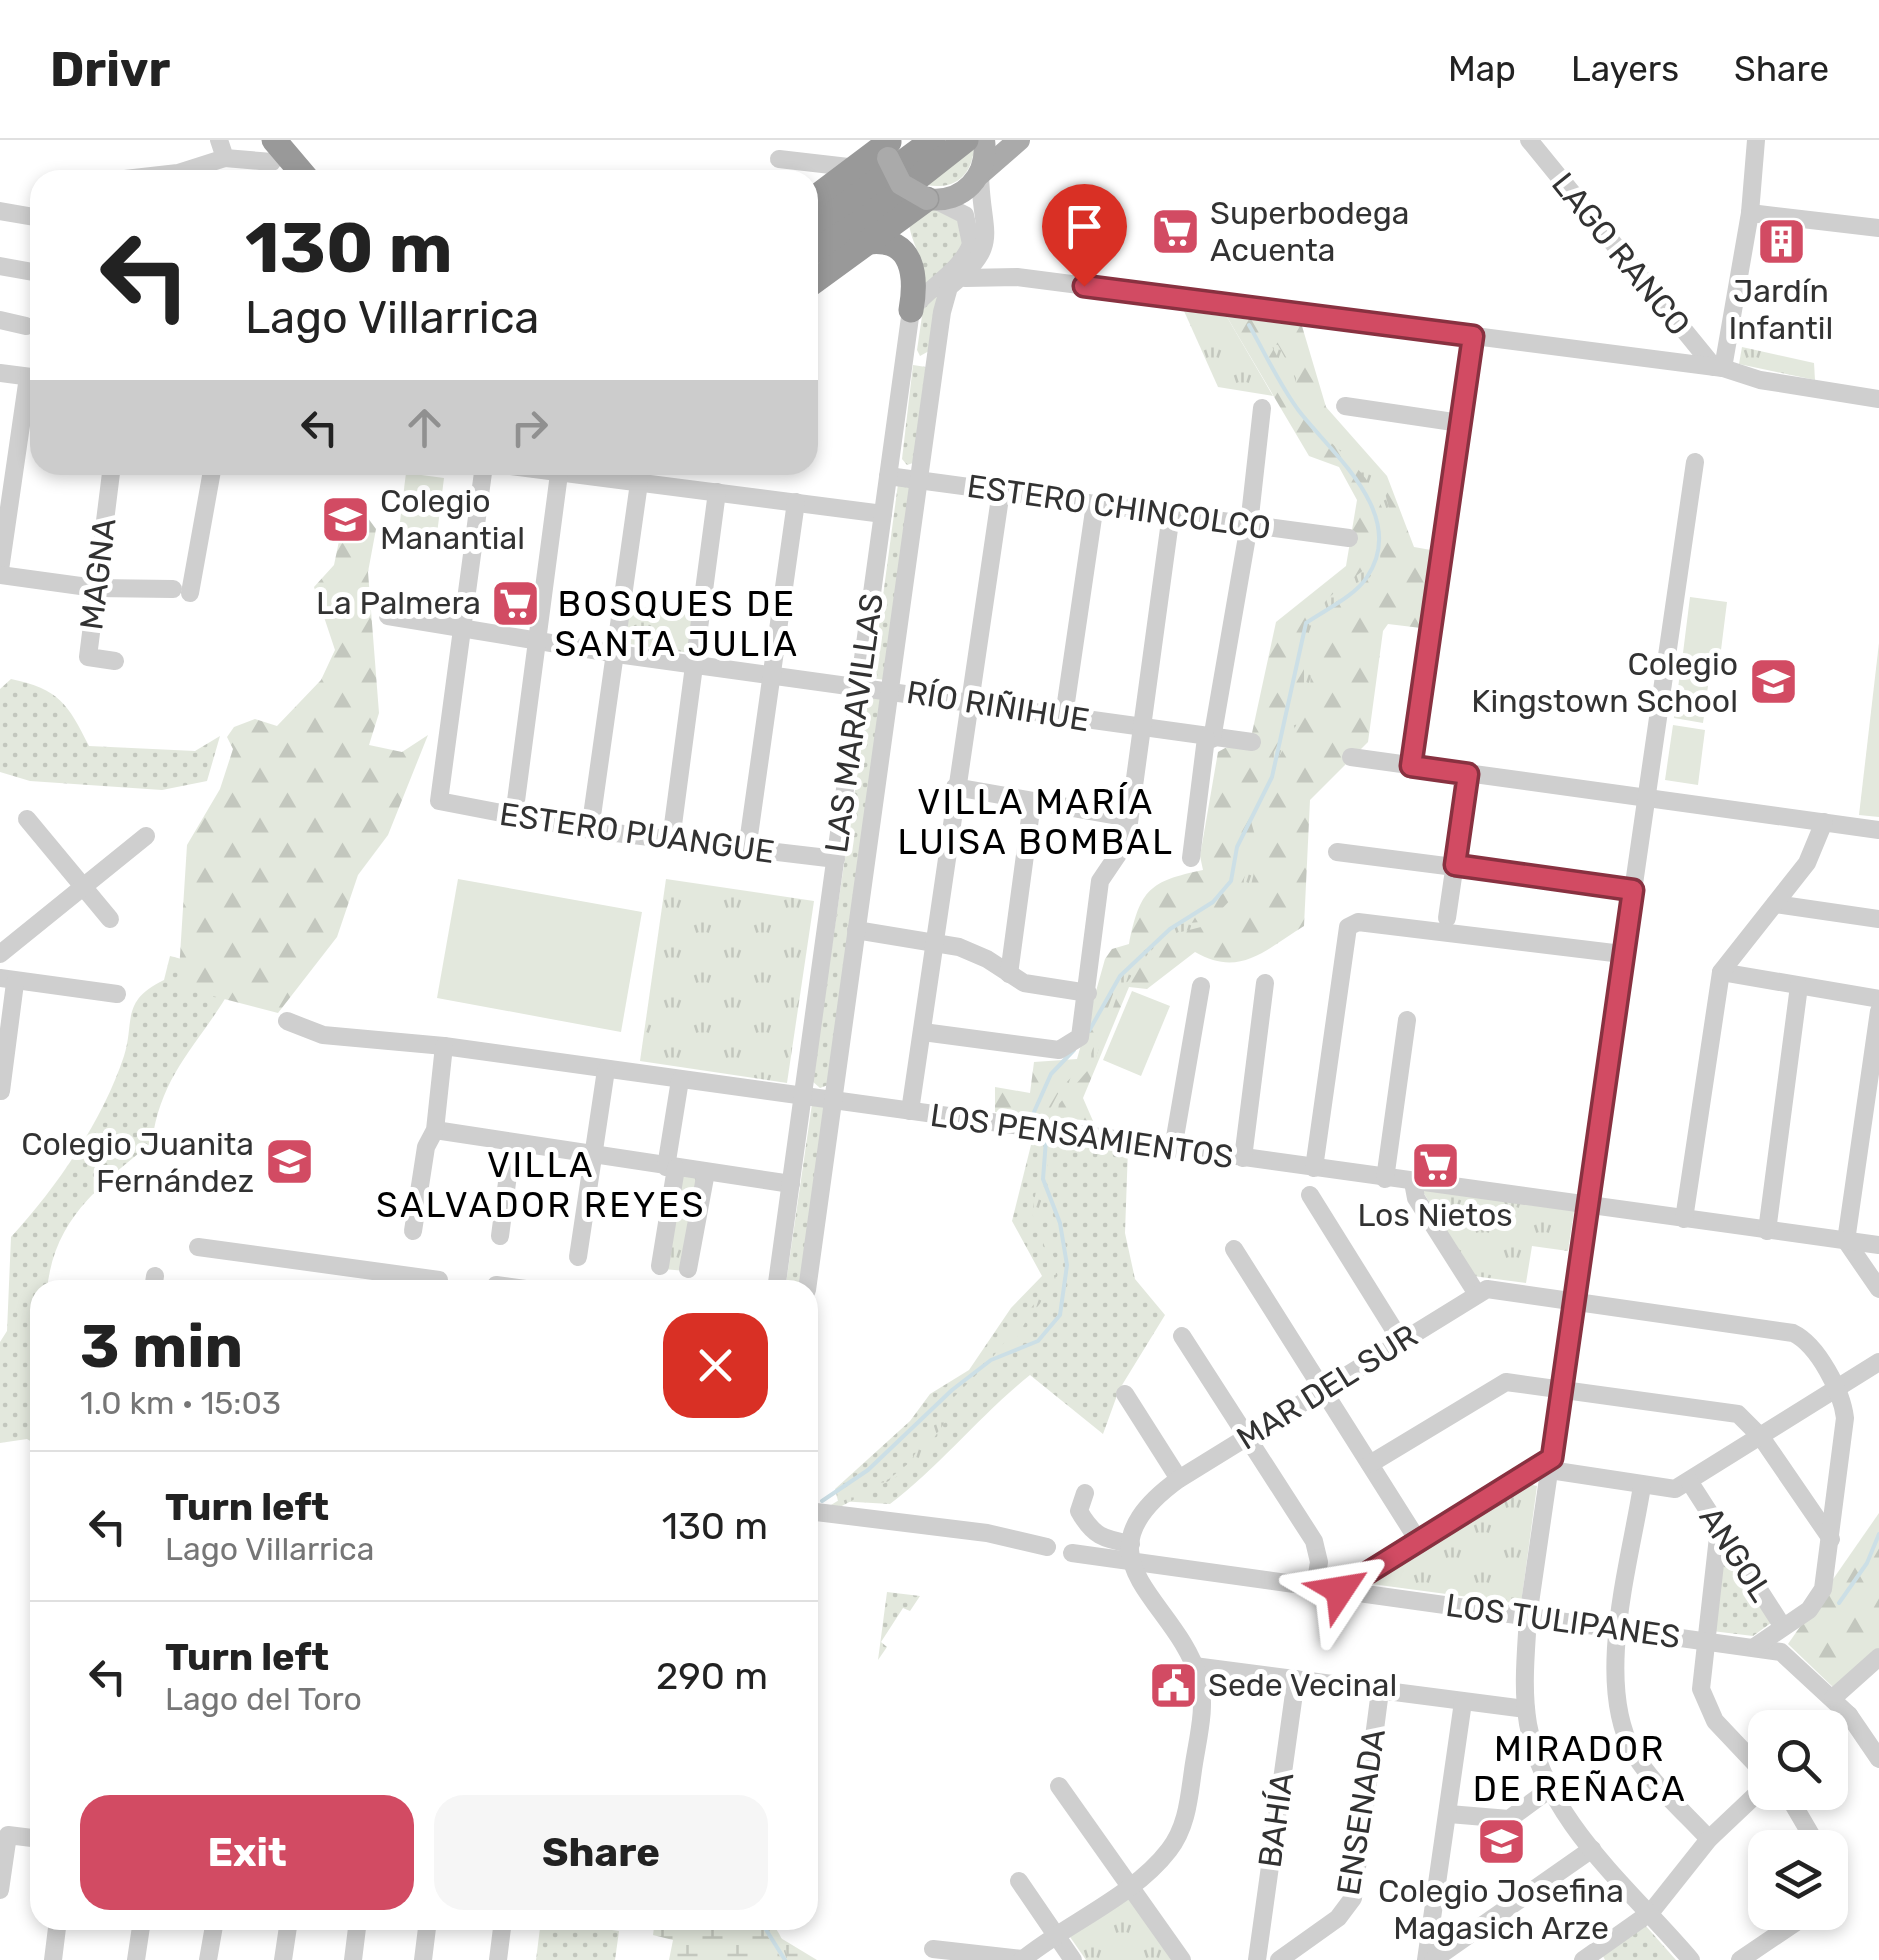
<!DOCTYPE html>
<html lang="en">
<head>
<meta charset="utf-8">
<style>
	body { margin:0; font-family:Rubik,sans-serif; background:#f6f6f6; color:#222; height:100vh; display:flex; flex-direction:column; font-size:38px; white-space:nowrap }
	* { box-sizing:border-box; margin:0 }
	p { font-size:32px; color:#767676 }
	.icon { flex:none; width:55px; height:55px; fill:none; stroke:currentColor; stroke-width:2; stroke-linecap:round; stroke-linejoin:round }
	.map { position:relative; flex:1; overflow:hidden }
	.drawer { position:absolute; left:30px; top:1140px; width:788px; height:650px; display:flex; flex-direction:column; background:#fff; border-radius:30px; box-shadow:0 5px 15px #0003 }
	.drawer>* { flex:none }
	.hud { position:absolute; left:30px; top:30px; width:788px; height:305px; border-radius:30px; box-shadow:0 5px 15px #0003; background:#fff; color:#222; overflow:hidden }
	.controls { position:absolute; left:1748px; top:1570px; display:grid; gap:20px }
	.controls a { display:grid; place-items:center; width:100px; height:100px; border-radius:20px; background:#fff; box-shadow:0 5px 15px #0003; font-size:50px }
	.pin { position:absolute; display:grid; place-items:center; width:85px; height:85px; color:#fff; margin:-102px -42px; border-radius:50% 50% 50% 0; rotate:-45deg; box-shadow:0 0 10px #0007 }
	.pin .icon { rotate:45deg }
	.me { position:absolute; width:110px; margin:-55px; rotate:57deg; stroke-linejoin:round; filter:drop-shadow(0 0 8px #0008) }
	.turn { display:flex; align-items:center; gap:35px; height:210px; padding:0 50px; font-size:45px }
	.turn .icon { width:130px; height:130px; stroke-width:2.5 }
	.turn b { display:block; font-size:70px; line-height:85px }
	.lanes { display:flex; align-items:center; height:95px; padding:0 50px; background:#0003; justify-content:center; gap:50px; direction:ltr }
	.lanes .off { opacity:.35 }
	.round { display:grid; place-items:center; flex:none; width:105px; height:105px; border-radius:30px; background:#f6f6f6 }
	.overview { display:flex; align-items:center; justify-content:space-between; height:170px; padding:0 50px }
	h1 { font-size:60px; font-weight:700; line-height:75px }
	.action { display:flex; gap:20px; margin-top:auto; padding:20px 50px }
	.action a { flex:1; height:115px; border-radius:30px; background:#d24b63; color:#fff; font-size:40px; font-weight:700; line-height:115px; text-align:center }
	.action a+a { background:#f6f6f6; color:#222 }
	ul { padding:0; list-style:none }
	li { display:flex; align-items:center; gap:30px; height:150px; padding:0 50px; border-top:2px solid #e0e0e0 }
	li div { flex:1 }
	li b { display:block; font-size:38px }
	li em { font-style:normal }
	header { display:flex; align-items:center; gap:60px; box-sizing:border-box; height:140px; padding:0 50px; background:#fff; border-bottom:2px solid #e0e0e0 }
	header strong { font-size:48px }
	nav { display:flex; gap:55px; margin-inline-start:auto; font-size:35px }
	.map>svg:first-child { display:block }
	.grass { fill:url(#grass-dots) }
	.forest { fill:url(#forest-firs) }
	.wetland { fill:url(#wetland-marsh) }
	.park { fill:url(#park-tufts) }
	.pitch { fill:#e3e8dd }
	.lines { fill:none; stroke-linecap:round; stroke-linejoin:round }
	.stream { stroke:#ccdfe6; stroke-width:4 }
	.minor { stroke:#cfcfcf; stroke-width:18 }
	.major { stroke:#aaa; stroke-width:22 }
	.highway { stroke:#999; stroke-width:25 }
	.major-bridge { stroke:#aaa; stroke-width:22 }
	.route-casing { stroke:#883140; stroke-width:25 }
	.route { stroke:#d24b63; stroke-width:18 }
	.labels { text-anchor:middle; stroke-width:10; stroke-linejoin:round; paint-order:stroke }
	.poi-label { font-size:32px; fill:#323232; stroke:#fff; text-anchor:start }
	.street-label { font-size:32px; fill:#323232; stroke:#fff }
	.neighbourhood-label { font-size:35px; letter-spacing:2.5px; fill:#000; stroke:#fff }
</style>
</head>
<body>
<header>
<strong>Drivr</strong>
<nav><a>Map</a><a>Layers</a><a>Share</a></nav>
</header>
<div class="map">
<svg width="1879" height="1820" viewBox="0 0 1879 1820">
	<defs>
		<pattern id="grass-dots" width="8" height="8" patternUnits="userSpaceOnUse" patternTransform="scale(2.5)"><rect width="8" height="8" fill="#e3e8dd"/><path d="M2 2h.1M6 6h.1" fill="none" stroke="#c3c7be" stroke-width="1.8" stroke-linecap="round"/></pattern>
		<pattern id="forest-firs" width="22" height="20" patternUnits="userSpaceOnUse" patternTransform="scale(2.5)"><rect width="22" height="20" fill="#e3e8dd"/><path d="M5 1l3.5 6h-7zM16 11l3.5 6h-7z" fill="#c3c7be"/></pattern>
		<pattern id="wetland-marsh" width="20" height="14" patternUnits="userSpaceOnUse" patternTransform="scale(2.5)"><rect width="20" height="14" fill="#e3e8dd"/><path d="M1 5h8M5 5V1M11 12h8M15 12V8" fill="none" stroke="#c3c7be"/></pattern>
		<pattern id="park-tufts" width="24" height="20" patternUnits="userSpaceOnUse" patternTransform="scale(2.5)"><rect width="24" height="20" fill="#e3e8dd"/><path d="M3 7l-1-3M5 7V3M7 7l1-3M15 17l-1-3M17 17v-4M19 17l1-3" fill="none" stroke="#c3c7be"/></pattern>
	</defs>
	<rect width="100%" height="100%" fill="#fff"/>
	<g class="grass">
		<path d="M974,9c-3,28 -20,41 -48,36z"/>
		<path d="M936,68l27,15 3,24 -42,41c4,-24 -12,-41 -15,-64z"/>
		<path d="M939,150l-10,61 -9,5 -3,-6 6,-41z"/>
		<path d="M913,225l13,2 -13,96 -6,2 -5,-6z"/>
		<path d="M898,344l13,1 -27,195 -12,-2z"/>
		<path d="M11,539c48,10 57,25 78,67l106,5 25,-15 -13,45 -45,9 -132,-9 -30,-9v-83z"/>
		<path d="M869,555l13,2 -54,388 -8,3 -8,-7z"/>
		<path d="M170,816l27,7 35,24c-33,58 -71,86 -80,155 -52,44 -98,76 -105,148h-7v88l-5,22 5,2v45l-13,-8 -27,4v-101l7,-11 4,-94c46,-50 92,-117 113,-181 11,-34 -4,-55 40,-76z"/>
		<path d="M812,964l13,2 -25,184h-15z"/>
		<path d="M1033,997l95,11 -3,85 10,46 30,36 -46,75 -16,44 -73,-59c-50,40 -89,90 -140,129l-52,-3 -3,-12 75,-68 20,-27 39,-24 42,-62 31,-32 -30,-55z"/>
		<path d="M1723,1404l52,76 -22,16 -41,-5z"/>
		<path d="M887,1452l33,4 -10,15 -7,-3 -22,34 6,5 -9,13z"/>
		<path d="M541,1780l78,11 -4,29h-79z"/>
		<path d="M1645,1785l31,35h-71l-2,-4z"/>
	</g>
	<g class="forest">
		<path d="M1227,177l75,9 24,81 61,69 27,71 17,3 -10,78 -33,-4 -5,7 -15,111 -58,58 -6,126c-39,24 -64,52 -109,26l-48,37 -18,-2 -46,111 10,23 -98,-9v-25l35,6 4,-31 43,-3 28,-100 7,-10 17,-5c11,-55 21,-63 74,-74l-3,-14 18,-104 34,-19 24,-111 70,-56 11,-66 -18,-33 -30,-11z"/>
		<path d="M362,370l14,19 -8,43 11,141 -10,32 33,7 26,-17 -40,100 -30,40 -21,62 -59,76 -100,-26 9,-142 33,-56 13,-40 -6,-12 7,-10 21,-8 22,7 44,-46 14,-30 -21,-63 20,-22 11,-53z"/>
		<path d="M1879,1373v135l-44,41 -47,-45z"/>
	</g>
	<path class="wetland" d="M655,1780h96l66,40h-148l4,-20 -20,-5z"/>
	<g class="park">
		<path d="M1184,171l43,6 46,79 -55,-9z"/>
		<path d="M1270,203l8,2 18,33v19l7,11 65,59 17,26 6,23 -10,22 -1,23 -10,16 -33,24 -18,22 -8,29 -1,48 -53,97 4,46 -10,42 -15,22 -19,16 -52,13 -17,18 -31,42 -23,67 -35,41 -21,114 19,47 -3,22 -27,32 -21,39 -47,44 -46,66 -105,56v-5l41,-25 40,-15 20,-16 41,-62 38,-38 61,-78 -3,-35 -14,-36 18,-105 11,-21 28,-29 27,-73 24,-35 29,-26 41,-4 31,-32 15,-50 -10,-35 58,-108v-51l8,-25 16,-22 42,-33 5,-35 9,-17c-16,-49 -61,-72 -93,-109l-3,-28z"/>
		<path d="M1742,207l72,16 1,17 -76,-16z"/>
		<path d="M628,466l67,7 -5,40 -67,-10z"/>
		<path d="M666,739l148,22 -27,182 -147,-22z"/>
		<path d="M678,1031l25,3 -17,97 -23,-2z"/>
		<path d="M1422,1050l152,21 -6,40 -36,-5 -6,37 -53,-7z"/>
		<path d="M1528,1344l9,2 -16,118 -157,-21z"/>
		<path d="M1128,1754l45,66h-87l-18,-26z"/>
		<path d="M758,1780h11c11,12 17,25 18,40h-5z"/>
	</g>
	<g class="pitch">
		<path d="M406,333l38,5 -7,56 -38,-4z"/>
		<path d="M1690,457l37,5 -8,64 -37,-5z"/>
		<path d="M1879,503v174l-20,-2z"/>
		<path d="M1680,533l29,5 -6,45 -29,-5z"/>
		<path d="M1673,585l32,5 -7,55 -33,-5z"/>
		<path d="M458,739l184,33 -21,120 -184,-34z"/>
		<path d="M1132,851l38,15 -29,70 -38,-16z"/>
	</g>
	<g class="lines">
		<g class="stream">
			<path d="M1089,891l31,-55 50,-47 43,-27 18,-21 6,-34 35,-70 34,-154c19,-13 49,-27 61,-46 42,-62 -35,-123 -68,-166 -19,-25 -34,-58 -50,-86"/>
			<path d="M1034,972l17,-38 23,-24"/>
			<path d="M822,1361l46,-31 84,-80 39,-30 47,-19 22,-26 7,-50 -7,-42 -17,-44 3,-39"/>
			<path d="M1839,1463l28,-40 12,-29"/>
			<path d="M760,1780l25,40"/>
		</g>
		<g class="minor">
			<path d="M219,0l6,18 47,4"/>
			<path d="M1529,0l185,227"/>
			<path d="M779,19l78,9"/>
			<path d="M116,40l62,-7 47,-15"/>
			<path d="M0,71l40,7"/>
			<path d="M1750,73l129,15"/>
			<path d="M0,126l33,6"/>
			<path d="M965,138l52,-1 706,91 37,12 119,19"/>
			<path d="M0,180l26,6"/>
			<path d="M1723,228l27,-155 6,-73"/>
			<path d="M0,233l39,5"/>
			<path d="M1345,266l115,17"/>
			<path d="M112,325l-24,192 27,4"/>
			<path d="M484,325l-45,336 151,29 246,29"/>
			<path d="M502,325l381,49"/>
			<path d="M888,336l461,62"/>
			<path d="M0,430l28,-193"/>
			<path d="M0,435l95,13 78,1"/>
			<path d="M190,453l23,-128"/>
			<path d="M388,476l229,38 635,88"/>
			<path d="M1064,576l31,-212"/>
			<path d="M1212,599l37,-214 13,-117"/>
			<path d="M1351,617l528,73"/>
			<path d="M1411,626l62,-430"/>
			<path d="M955,647l174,31"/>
			<path d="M514,676l45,-342"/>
			<path d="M27,679l83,100"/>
			<path d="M590,690l49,-347"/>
			<path d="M671,700l46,-348"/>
			<path d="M747,710l49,-348"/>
			<path d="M1337,712l296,38"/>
			<path d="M1191,718l15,-120"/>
			<path d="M1775,764l104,15"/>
			<path d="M1447,778l21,-144"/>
			<path d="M856,790l103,17 28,12 37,24 64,10"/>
			<path d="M0,814l146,-118"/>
			<path d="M1721,832l158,27"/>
			<path d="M1009,834l23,-171"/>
			<path d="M0,838l117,16"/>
			<path d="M1879,871l-33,230 33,48"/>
			<path d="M287,881l36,14 121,11 1435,199"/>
			<path d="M923,892l136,18 21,-13 20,-156 25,-37 3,-14 43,-316"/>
			<path d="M1,951l14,-108"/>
			<path d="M910,971l91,-620"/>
			<path d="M435,990l356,54"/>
			<path d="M1173,1009l28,-163"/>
			<path d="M1243,1018l22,-175"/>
			<path d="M666,1027l14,-87"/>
			<path d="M1314,1028l34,-241 10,-5 264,32"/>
			<path d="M1385,1039l22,-159"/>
			<path d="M1413,1042l3,16 61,96"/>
			<path d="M1310,1055l91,146"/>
			<path d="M1684,1079l37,-247 86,-109 17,-41"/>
			<path d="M413,1091l13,-84 9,-17 9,-84"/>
			<path d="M1767,1091l32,-245"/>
			<path d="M500,1096l12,-92"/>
			<path d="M198,1107l241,33"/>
			<path d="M1234,1109l183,290"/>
			<path d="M578,1117l28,-187"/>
			<path d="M660,1126l16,-98"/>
			<path d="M688,1129l18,-97"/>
			<path d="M496,1145l37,5"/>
			<path d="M153,1150l2,-14"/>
			<path d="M776,1150l135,-980c17,-22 51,-40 60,-66l-6,-29 -30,-15"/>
			<path d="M807,1150l135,-978 7,-25c54,-44 32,-51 31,-113"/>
			<path d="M1182,1196l132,205 5,21 -4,25"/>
			<path d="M1125,1254l54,85"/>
			<path d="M1370,1324l136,-82 232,32 23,23 70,102"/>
			<path d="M1550,1330l125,19 204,-127"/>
			<path d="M1689,1341l94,146"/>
			<path d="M1642,1346c-12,77 -48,195 -9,266 19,32 51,60 76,87"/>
			<path d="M1085,1353l-6,18c14,25 24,28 52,33"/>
			<path d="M808,1371l179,22 60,14"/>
			<path d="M1719,1388l-18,161 14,32 50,53"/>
			<path d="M1072,1413l709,99 68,63 30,44"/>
			<path d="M1340,1450l212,-132"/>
			<path d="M1194,1526l332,43"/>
			<path d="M1833,1558l46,-41"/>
			<path d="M1830,1592l19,-17"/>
			<path d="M1059,1646l123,174"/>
			<path d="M1786,1652l28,48"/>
			<path d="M1449,1674l60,5 41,-30"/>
			<path d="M1019,1741l54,79"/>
			<path d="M0,1750l8,-55 32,4"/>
			<path d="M640,1780l7,1"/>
			<path d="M933,1809l90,10"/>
			<path d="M53,1820l5,-40"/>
			<path d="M136,1820l6,-40"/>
			<path d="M208,1820l7,-40"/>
			<path d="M283,1820l6,-40"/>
			<path d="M353,1820l5,-40"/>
			<path d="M423,1820l5,-40"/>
			<path d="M498,1820l5,-40"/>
			<path d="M1022,1820c45,-37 111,-63 147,-110 18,-23 20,-52 24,-80 4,-29 14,-63 6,-91 -22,-80 -131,-120 -20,-200l308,-190 306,44c25,12 49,59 52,85l-22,171 -14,21 -53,36"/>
			<path d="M1257,1820l39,-281"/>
			<path d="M1279,1820l59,-42 15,-20 27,-207"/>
			<path d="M1426,1820l37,-258"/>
			<path d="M1433,1820l159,-111"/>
			<path d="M1583,1820l68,-48 58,-73 56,-53"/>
			<path d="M1691,1820c-61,-72 -146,-139 -163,-236 -6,-36 -2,-71 0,-107l167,-1155"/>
			<path d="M1740,1820l71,-48"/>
		</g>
		<g class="major">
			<path d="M980,34l39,-34"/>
			<path d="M927,59c36,5 62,-23 57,-59"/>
		</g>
		<g class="highway">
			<path d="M274,0l34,40"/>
			<path d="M808,63l81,-61"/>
			<path d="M808,92l125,-92"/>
			<path d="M869,102c45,-5 48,35 42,68"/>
			<path d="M808,115l55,-34 103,-81"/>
			<path d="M808,146l119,-87"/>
		</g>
		<path class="major-bridge" d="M888,18l13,26 26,15"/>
	</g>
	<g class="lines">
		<defs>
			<path id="route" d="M1084,146l389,50 -62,430 57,8 -13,91 178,25 -81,568 -212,132"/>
		</defs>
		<use href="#route" class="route-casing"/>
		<use href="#route" class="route"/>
	</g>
	<defs>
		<symbol id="supermarket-square" viewBox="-11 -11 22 22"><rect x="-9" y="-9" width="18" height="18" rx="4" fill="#d24b63" stroke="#fff"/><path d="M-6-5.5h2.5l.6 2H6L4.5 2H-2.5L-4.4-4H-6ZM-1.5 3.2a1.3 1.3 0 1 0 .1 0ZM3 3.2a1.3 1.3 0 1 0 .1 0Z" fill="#fff"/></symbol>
		<symbol id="building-square" viewBox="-11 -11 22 22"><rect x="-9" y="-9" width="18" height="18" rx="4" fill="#d24b63" stroke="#fff"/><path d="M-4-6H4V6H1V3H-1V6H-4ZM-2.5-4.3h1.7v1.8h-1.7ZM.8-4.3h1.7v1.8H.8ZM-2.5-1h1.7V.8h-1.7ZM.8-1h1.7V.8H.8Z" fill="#fff"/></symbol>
		<symbol id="school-square" viewBox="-11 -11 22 22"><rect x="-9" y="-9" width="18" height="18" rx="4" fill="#d24b63" stroke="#fff"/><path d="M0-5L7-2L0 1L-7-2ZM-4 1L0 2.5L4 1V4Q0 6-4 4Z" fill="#fff"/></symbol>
		<symbol id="civic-square" viewBox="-11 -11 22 22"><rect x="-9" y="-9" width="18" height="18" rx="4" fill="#d24b63" stroke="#fff"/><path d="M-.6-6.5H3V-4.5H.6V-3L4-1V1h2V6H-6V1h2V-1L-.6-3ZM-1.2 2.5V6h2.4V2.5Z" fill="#fff"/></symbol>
	</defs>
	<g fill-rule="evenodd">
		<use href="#supermarket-square" x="1148" y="64" width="55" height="55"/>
		<use href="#building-square" x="1754" y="74" width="55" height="55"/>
		<use href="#school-square" x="318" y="352" width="55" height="55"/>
		<use href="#supermarket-square" x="488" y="436" width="55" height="55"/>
		<use href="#school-square" x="1746" y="514" width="55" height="55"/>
		<use href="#school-square" x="262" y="994" width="55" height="55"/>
		<use href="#supermarket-square" x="1408" y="998" width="55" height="55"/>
		<use href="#civic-square" x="1146" y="1518" width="55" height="55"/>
		<use href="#school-square" x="1474" y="1674" width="55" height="55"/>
	</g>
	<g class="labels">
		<g class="poi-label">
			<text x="1210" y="84">Superbodega<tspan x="1210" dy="37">Acuenta</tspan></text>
			<text x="1781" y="162" text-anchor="middle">Jardín<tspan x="1781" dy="37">Infantil</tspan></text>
			<text x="380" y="372">Colegio<tspan x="380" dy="37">Manantial</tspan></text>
			<text x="481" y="474" text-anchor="end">La Palmera</text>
			<text x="1738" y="535" text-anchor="end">Colegio<tspan x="1738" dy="37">Kingstown School</tspan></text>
			<text x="254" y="1015" text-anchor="end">Colegio Juanita<tspan x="254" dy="37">Fernández</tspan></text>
			<text x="1435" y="1086" text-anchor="middle">Los Nietos</text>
			<text x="1208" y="1556">Sede Vecinal</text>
			<text x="1501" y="1762" text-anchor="middle">Colegio Josefina<tspan x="1501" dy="37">Magasich Arze</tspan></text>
		</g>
		<g class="street-label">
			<text transform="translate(1621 114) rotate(51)" y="11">LAGO RANCO</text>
			<text transform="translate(1119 367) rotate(8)" y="11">ESTERO CHINCOLCO</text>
			<text transform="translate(98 434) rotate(-83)" y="11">MAGNA</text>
			<text transform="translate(998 566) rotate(9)" y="11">RÍO RIÑIHUE</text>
			<text transform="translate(854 583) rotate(-82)" y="11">LAS MARAVILLAS</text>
			<text transform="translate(637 693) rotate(8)" y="11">ESTERO PUANGUE</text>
			<text transform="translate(1082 996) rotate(8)" y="11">LOS PENSAMIENTOS</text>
			<text transform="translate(1327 1247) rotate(-32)" y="11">MAR DEL SUR</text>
			<text transform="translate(1736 1414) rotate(57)" y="11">ANGOL</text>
			<text transform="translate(1563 1481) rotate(8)" y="11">LOS TULIPANES</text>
			<text transform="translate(1361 1672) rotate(-81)" y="11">ENSENADA</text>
			<text transform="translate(1276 1680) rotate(-82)" y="11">BAHÍA</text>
		</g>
		<g class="neighbourhood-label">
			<text x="677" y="476">BOSQUES DE<tspan x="677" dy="40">SANTA JULIA</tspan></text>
			<text x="1036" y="674">VILLA MARÍA<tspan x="1036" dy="40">LUISA BOMBAL</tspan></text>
			<text x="541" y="1037">VILLA<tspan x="541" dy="40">SALVADOR REYES</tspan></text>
			<text x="1580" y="1621">MIRADOR<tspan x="1580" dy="40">DE REÑACA</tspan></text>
		</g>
	</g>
</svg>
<div class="controls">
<a><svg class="icon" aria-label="search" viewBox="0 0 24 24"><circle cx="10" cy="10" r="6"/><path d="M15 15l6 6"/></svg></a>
<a><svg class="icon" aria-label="layers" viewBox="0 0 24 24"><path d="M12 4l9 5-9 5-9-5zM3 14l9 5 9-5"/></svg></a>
</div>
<div class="pin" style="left:1084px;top:146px;background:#d93025"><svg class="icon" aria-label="arrive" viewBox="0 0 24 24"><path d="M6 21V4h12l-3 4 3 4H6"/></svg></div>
<svg class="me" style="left:1340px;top:1450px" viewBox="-20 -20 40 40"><path d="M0-17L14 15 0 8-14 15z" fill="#d24b63" stroke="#fff" stroke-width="4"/></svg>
<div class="hud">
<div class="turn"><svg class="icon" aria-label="left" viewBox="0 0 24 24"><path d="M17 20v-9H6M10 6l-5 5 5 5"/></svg><div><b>130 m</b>Lago Villarrica</div></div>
<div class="lanes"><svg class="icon" aria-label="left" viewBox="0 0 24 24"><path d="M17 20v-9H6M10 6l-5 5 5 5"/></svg><svg class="icon off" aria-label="ahead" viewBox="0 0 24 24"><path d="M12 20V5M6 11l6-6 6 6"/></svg><svg class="icon off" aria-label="right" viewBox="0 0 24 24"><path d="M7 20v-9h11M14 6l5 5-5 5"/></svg></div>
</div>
<section class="drawer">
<div class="overview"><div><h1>3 min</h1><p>1.0 km · 15:03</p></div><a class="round" style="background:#d93025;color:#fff"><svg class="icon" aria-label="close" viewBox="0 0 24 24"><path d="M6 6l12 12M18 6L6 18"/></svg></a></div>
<ul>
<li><svg class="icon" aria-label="left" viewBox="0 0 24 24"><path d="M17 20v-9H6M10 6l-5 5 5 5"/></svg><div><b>Turn left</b><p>Lago Villarrica</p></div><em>130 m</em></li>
<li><svg class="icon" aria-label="left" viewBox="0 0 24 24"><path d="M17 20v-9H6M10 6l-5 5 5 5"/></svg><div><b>Turn left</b><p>Lago del Toro</p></div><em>290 m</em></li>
</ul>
<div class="action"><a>Exit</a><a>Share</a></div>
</section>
</div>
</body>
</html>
